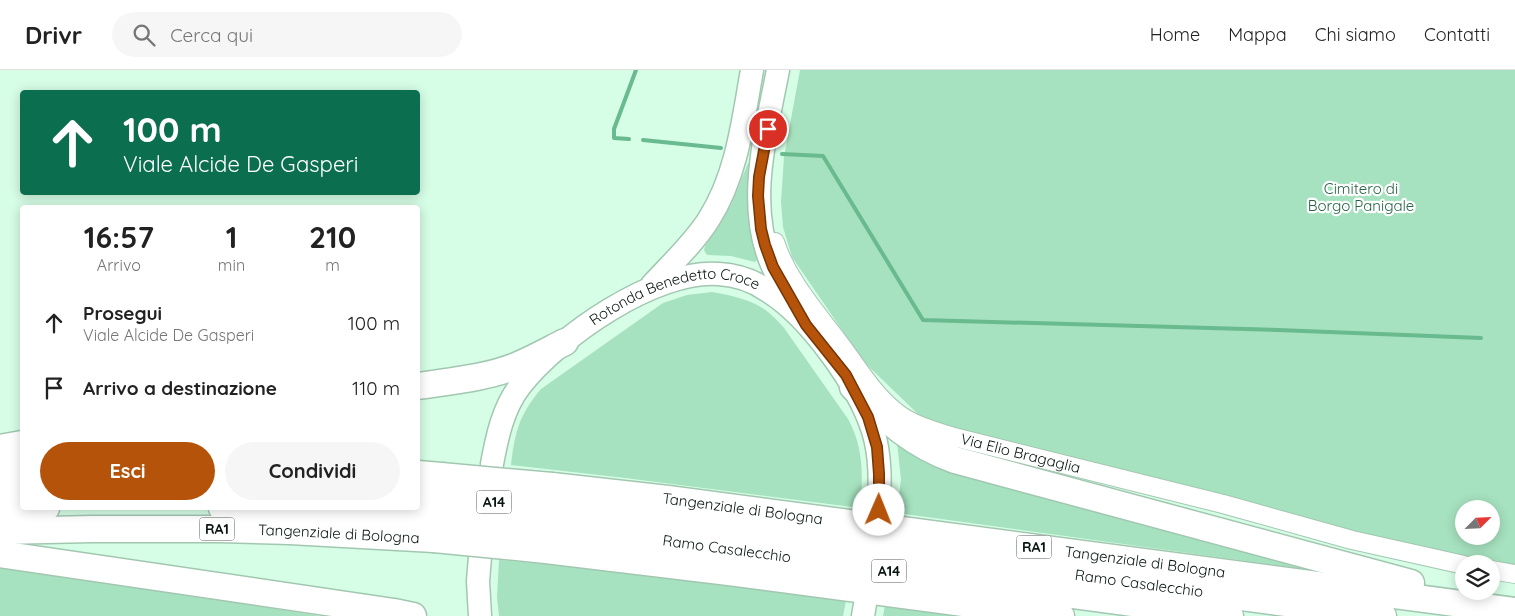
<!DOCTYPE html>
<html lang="it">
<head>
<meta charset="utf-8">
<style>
	body { margin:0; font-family:Quicksand,sans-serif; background:#f6f6f6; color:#222; height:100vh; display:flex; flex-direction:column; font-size:19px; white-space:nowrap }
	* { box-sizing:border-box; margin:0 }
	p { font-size:16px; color:#767676 }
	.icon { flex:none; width:28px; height:28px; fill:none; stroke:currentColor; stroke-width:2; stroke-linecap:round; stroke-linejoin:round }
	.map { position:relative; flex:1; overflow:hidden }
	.sheet { position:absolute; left:20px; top:135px; width:400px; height:305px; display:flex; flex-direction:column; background:#fff; border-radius:5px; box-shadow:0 2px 12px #0003 }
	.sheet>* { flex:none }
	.hud { position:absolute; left:20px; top:20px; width:400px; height:105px; border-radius:5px; box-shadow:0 2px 12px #0003; background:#0b6e4f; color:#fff; overflow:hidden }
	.needle { width:32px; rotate:66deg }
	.controls { position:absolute; left:1455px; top:430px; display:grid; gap:10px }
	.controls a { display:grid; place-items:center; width:45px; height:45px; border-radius:50%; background:#fff; box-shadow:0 2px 12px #0003; font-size:25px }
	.pin { position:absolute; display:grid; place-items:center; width:42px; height:42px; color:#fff; margin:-21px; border:2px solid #fff; border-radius:50%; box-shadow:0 1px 5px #0007 }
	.me { position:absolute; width:55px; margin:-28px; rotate:1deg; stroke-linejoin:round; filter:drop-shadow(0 0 4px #0008) }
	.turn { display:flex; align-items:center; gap:18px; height:105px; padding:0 20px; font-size:22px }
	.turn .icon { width:65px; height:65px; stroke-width:2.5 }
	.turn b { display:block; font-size:35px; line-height:42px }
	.eta { display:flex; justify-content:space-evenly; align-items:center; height:85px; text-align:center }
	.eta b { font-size:30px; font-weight:700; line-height:35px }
	.action { display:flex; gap:10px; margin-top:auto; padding:10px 20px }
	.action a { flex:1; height:58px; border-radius:30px; background:#b45309; color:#fff; font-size:20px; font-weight:700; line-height:58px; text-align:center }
	.action a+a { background:#f6f6f6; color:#222 }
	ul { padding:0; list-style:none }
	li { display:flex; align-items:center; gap:15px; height:65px; padding:0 20px }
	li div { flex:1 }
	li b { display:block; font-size:19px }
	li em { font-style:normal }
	header { display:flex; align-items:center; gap:30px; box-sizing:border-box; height:70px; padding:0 25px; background:#fff; border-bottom:1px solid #e0e0e0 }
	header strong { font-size:24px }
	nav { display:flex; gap:28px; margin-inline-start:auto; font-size:18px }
	.search { width:350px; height:45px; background:#f6f6f6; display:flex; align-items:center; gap:12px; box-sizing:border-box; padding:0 18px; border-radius:28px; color:#767676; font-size:19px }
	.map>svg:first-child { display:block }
	.green { fill:#a6e2bf; fill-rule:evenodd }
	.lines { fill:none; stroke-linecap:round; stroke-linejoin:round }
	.stream { stroke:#69ba8e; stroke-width:4 }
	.minor-casing { stroke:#a2c7b1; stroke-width:20 }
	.major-casing { stroke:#a2c7b1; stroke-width:25 }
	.highway-casing { stroke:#a2c7b1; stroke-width:29 }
	.minor { stroke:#fff; stroke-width:18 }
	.major { stroke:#fff; stroke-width:22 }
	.highway { stroke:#fff; stroke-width:26 }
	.highway-bridge-casing { stroke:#a2c7b1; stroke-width:29; stroke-linecap:butt }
	.highway-bridge { stroke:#fff; stroke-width:26 }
	.route-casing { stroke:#753606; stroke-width:12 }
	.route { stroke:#b45309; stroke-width:9 }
	.labels { text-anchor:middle; stroke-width:4.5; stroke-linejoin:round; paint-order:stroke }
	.shield { fill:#fff; stroke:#535c57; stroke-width:1 }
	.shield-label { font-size:14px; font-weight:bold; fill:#09160f }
	.park-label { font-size:15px; fill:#266345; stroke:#fff }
	.street-label { font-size:15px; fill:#09160f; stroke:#fff }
</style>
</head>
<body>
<header>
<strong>Drivr</strong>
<div class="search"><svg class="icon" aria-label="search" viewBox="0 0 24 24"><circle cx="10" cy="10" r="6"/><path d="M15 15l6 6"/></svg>Cerca qui</div>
<nav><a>Home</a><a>Mappa</a><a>Chi siamo</a><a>Contatti</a></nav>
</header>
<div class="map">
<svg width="1515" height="546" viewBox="0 0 1515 546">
	<rect width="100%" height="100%" fill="#d6fde6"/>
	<g class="green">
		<path d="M800,0h715v495l-77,-12 -480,-120 -40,-19 -54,-52 -72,-105 -9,-30 -2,-25 3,-45zM1464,439h27v27h-27z"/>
		<path d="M748,93l4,2c-8,32 -1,61 7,92l-4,5 -24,-6 -24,-1 -3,-5 1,-4 14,-20 13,-23z"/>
		<path d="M712,222c17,3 37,7 52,17 7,5 14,12 20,19l64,91c16,29 15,57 12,89l-235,-30 -114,-13c4,-33 8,-50 30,-76l122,-86 24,-8z"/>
		<path d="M897,373l408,123v3l-408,-56 4,-34z"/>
		<path d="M499,490l88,8 259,33 -3,15h-344l-2,-19z"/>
		<path d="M0,497l23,2 297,47h-320z"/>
		<path d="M885,536l80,10h-82z"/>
	</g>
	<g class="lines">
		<g class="stream">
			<path d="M629,69l-15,-1v-9l22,-59"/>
			<path d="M643,70l78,8"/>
			<path d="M782,84l41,2 100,164 355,10 203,8"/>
		</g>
		<defs>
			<g id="minor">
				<path id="s1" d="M775,172c13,40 43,72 68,106 17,23 33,50 57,67 16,11 35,16 54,22l269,67 129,36 112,25"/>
				<path d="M1491,500l24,4"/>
			</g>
			<g id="major">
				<path d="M778,0c-12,63 -33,136 -5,197 6,14 15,27 23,40"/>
				<path d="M652,215c19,-21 42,-42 57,-66 28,-44 34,-98 43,-149"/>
				<path id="s2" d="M492,394c5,-27 11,-56 28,-78 38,-49 135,-117 199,-112 17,1 35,7 49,17 41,25 91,95 105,140 8,25 7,53 6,79"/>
				<path d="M480,487l-2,24 2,35"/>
				<path d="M863,546l2,-12"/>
			</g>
			<g id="highway">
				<path d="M418,316c32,-5 68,-8 98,-20 17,-7 33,-16 49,-24"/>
				<path d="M853,317c33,32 57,57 102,73l456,123"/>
				<path d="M0,378l22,-4"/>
				<path d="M0,396h22"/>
				<path d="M418,404l23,2"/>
				<path id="s3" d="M552,416l116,13 847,112"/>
				<path d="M0,419h22"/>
				<path d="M418,425l21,2"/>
				<path id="s4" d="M550,437l61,6 772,103"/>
				<path d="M222,438l88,1 127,8"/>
				<path d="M0,439l46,-1"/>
				<path id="s5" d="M548,458l82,8 600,80"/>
				<path id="s6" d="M0,461l92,-2h128l70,2 144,8"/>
				<path d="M546,480l183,22 332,44"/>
				<path d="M0,484l394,58 19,4"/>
			</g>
		</defs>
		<use href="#minor" class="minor-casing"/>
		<use href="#major" class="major-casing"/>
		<use href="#highway" class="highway-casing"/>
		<use href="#minor" class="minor"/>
		<use href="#major" class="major"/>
		<use href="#highway" class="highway"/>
		<defs>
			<g id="highway-bridge">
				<path d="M441,406l111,10"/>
				<path d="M439,427l111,10"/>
				<path d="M437,447l111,11"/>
				<path d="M434,469l112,11"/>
			</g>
		</defs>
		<use href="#highway-bridge" class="highway-bridge-casing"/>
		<use href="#highway-bridge" class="highway-bridge"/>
	</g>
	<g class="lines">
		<defs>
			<path id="route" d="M768,59l-9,48 -1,19 3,33 4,16 8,22 33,58 40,50 22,42 9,30 2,27v36"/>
		</defs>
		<use href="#route" class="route-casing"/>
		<use href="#route" class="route"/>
	</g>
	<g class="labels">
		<g class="shield">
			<rect x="476.5" y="420.5" width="35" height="23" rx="4"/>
			<rect x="199.5" y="447.5" width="35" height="23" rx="4"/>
			<rect x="1016.5" y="465.5" width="35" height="23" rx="4"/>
			<rect x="871.5" y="489.5" width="35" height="23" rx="4"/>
		</g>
		<g class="shield-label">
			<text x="494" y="437">A14</text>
			<text x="217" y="464">RA1</text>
			<text x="1034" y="482">RA1</text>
			<text x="889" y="506">A14</text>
		</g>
		<g class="park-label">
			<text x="1361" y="124">Cimitero di<tspan x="1361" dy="17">Borgo Panigale</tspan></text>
		</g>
		<g class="street-label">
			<text dy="5" stroke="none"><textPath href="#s2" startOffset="270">Rotonda Benedetto Croce</textPath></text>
			<text dy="5" stroke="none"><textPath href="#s1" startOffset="342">Via Elio Bragaglia</textPath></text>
			<text dy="5" stroke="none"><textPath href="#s3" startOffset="192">Tangenziale di Bologna</textPath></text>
			<text dy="5" stroke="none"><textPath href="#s6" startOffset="339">Tangenziale di Bologna</textPath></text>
			<text dy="5" stroke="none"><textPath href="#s5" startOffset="180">Ramo Casalecchio</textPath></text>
			<text dy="5" stroke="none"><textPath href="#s3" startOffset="598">Tangenziale di Bologna</textPath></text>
			<text dy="5" stroke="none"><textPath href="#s4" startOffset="594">Ramo Casalecchio</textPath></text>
		</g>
	</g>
</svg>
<div class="controls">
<a><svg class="needle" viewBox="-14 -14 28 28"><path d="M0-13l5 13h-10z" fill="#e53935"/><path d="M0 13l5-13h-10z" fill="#767676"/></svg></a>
<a><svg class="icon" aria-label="layers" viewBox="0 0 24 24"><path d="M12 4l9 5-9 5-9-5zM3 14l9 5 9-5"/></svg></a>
</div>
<div class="pin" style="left:768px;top:59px;background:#d93025"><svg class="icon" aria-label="arrive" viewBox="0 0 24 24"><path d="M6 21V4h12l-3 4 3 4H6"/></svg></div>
<svg class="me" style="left:879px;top:440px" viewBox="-20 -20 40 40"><circle r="19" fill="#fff"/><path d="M0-13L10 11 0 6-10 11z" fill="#b45309"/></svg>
<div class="hud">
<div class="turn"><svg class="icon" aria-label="ahead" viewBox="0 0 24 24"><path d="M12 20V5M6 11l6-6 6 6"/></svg><div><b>100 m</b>Viale Alcide De Gasperi</div></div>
</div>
<section class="sheet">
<div class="eta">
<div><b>16:57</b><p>Arrivo</p></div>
<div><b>1</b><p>min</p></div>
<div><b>210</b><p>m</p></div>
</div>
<ul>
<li><svg class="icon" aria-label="ahead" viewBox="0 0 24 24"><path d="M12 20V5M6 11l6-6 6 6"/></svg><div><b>Prosegui</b><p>Viale Alcide De Gasperi</p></div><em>100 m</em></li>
<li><svg class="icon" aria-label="arrive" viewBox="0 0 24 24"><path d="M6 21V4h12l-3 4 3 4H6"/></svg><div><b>Arrivo a destinazione</b></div><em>110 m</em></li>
</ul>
<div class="action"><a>Esci</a><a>Condividi</a></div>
</section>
</div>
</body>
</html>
